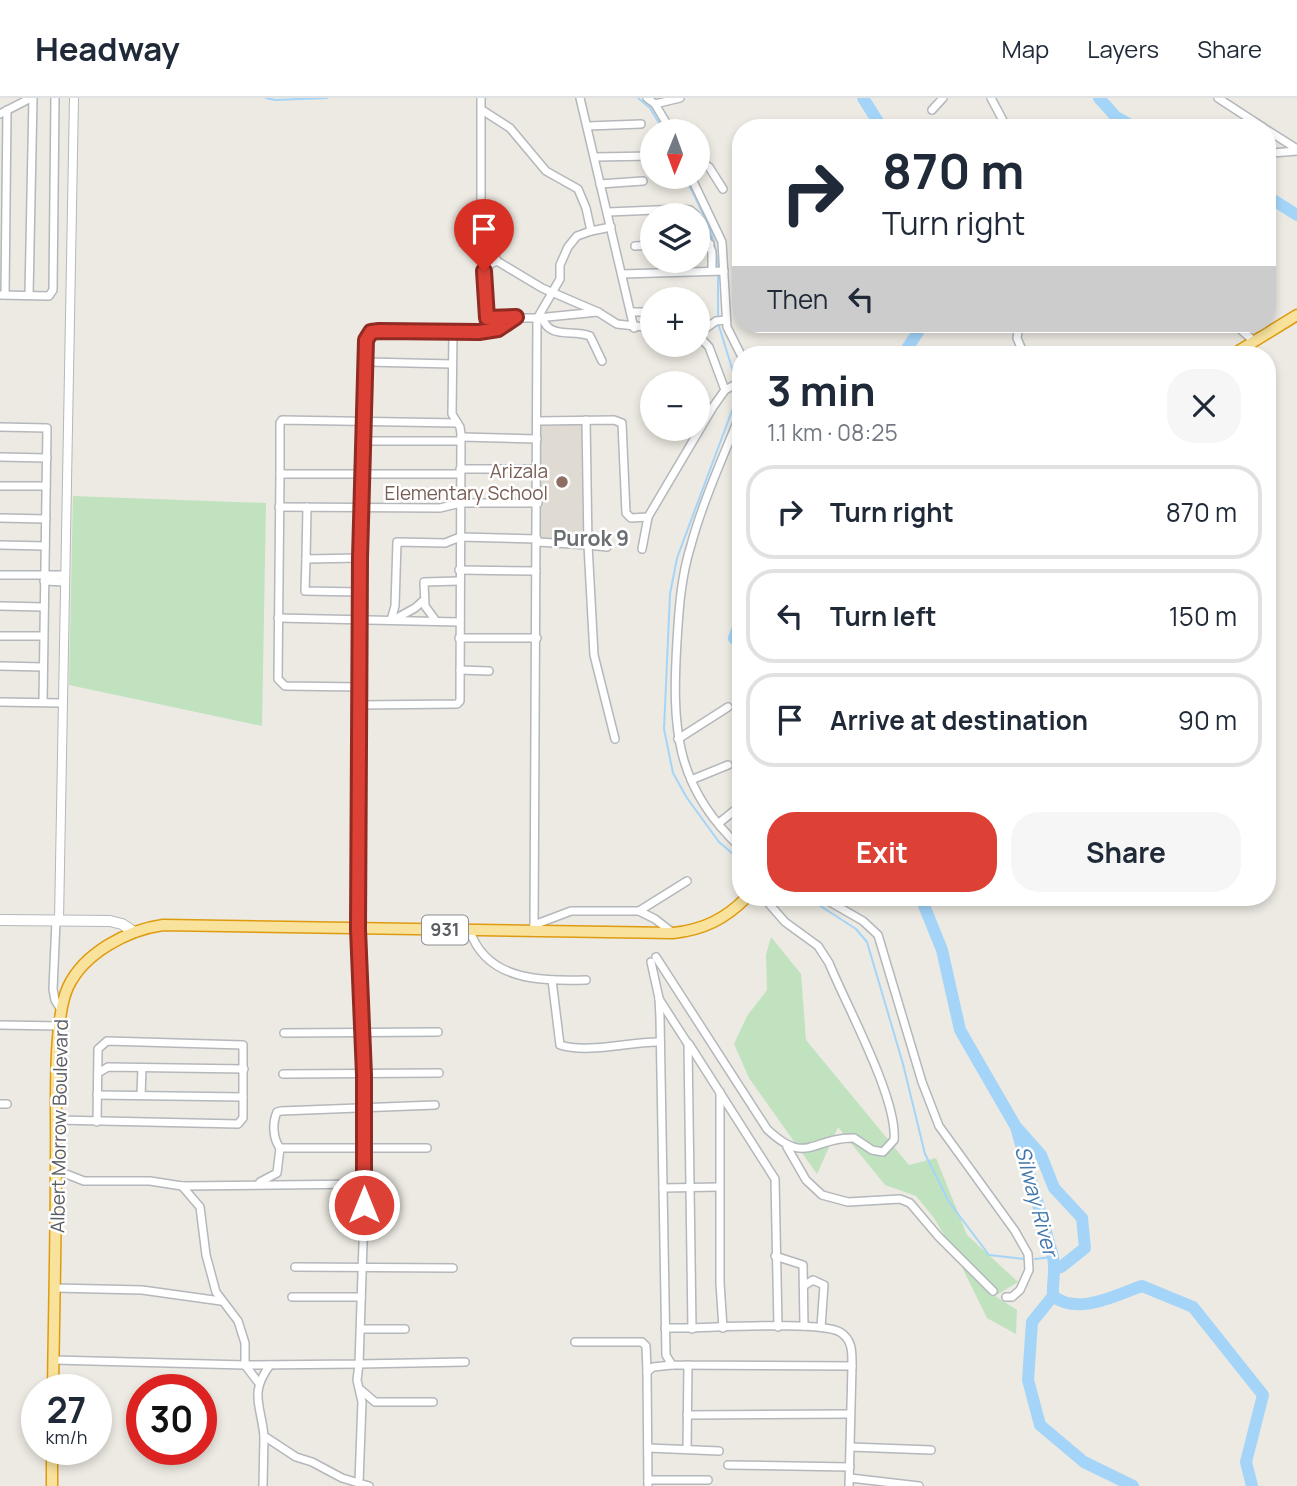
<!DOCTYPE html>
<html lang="en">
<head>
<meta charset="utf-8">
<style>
	body { margin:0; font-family:Manrope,sans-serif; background:#f6f6f7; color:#1f2937; height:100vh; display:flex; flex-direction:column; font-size:26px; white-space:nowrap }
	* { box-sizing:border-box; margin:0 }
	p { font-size:23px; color:#747a83 }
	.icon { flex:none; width:38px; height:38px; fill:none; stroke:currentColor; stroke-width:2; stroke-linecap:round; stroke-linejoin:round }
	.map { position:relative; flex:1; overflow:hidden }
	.side { position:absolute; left:732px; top:248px; width:544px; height:560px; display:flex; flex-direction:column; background:#fff; border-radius:28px; box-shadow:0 4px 10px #0003 }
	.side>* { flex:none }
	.hud { position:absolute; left:732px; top:21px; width:544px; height:214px; border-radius:28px; box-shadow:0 4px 10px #0003; background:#fff; color:#1f2937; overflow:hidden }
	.needle { width:46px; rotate:181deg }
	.fabs { position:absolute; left:640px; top:21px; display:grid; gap:14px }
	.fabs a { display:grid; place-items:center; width:70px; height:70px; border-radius:50%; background:#fff; box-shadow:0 4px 10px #0003; font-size:35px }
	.speed { position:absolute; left:21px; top:1276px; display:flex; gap:14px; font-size:35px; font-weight:700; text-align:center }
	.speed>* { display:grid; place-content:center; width:91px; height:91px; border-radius:50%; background:#fff; box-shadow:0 4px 10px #0003; line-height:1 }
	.speed small { font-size:18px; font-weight:400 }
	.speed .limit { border:10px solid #d22; background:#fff; color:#111 }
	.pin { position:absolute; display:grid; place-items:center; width:60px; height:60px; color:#fff; margin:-72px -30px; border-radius:50% 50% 50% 0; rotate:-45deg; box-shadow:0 0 7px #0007 }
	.pin .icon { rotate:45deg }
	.me { position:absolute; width:77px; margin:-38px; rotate:0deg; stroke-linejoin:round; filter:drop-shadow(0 0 5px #0008) }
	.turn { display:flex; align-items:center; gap:24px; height:147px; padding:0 35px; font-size:32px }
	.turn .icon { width:91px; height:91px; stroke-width:2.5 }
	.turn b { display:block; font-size:49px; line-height:60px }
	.then { display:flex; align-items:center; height:66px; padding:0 35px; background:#0003; gap:14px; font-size:26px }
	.round { display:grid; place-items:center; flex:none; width:74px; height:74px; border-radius:28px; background:#f6f6f7 }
	.head { display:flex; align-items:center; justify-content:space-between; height:119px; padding:0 35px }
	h1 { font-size:42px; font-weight:700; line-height:52px }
	.primary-button { display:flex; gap:14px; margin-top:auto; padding:14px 35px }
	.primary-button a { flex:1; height:80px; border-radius:28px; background:#dd4136; color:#fff; font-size:28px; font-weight:700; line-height:80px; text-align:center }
	.primary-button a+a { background:#f6f6f7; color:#1f2937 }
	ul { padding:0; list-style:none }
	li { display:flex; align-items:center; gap:21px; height:94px; margin:0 14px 10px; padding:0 21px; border:4px solid #e0e1e3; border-radius:28px }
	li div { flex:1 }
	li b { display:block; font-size:26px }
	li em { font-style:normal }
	header { display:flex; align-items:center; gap:42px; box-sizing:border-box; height:98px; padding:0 35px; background:#fff; border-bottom:2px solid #e0e1e3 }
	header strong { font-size:33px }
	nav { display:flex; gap:38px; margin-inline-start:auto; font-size:24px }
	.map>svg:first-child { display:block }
	.education { fill:#dfdbd3 }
	.green { fill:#c0e2bf }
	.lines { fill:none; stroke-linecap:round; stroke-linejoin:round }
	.stream { stroke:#a4d5f9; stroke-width:2 }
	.river { stroke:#a4d5f9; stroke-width:12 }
	.minor-casing { stroke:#b4b7bb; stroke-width:10 }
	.tertiary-casing { stroke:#b4b7bb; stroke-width:10 }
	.secondary-casing { stroke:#b5b8bd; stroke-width:12 }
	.trunk-casing { stroke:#df9b0f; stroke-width:13 }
	.minor { stroke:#fff; stroke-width:7 }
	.tertiary { stroke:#fff; stroke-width:8 }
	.secondary { stroke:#fff; stroke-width:10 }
	.trunk { stroke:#f8e29c; stroke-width:10 }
	.route-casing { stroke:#902a23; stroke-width:18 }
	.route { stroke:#dd4136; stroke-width:12 }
	.education-dot { fill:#8d6e63; stroke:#fff; stroke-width:2.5 }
	.labels { text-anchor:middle; stroke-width:5; stroke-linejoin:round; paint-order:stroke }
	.shield { fill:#fff; stroke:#8c8e91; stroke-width:2 }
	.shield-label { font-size:18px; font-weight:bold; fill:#5a5d62 }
	.education-label { font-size:19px; fill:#785e54; stroke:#fff; text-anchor:end }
	.street-label { font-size:19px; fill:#5a5d62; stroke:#fff }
	.neighbourhood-label { font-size:21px; font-weight:bold; fill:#6b6f73; stroke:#fff }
	.water-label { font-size:21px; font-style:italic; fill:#4377a9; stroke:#fff }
</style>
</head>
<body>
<header>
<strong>Headway</strong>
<nav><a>Map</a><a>Layers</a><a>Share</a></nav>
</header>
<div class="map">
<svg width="1297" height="1388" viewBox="0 0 1297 1388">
	<rect width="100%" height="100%" fill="#eceae2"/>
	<path class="education" d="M540,326h44l2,116h-46z"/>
	<g class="green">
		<path d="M73,398l193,7 -4,223 -193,-41z"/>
		<path d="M771,839l30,37 5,66 103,125 27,-7 31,77 51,47 -23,14 22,14 -1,24 -29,-16 -30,-61 -23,-39 -18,-22 -31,-11 -47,-58 -21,47 -68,-96 -15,-34 13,-28 20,-26 -1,-35z"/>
	</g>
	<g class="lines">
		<g class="stream">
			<path d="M266,0l9,2 52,-2"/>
			<path d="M638,0l12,10 14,23"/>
			<path d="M685,79c14,29 32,59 33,91"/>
			<path d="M718,219v-43"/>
			<path d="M718,225l18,58"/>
			<path d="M737,289l-1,13 -59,158 -7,36 -6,135 9,44 14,25 32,44 21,18"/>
			<path d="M808,800l48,31 11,13 36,122 22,90 24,48 40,53 35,4"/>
			<path d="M1035,1161l18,-2"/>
		</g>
		<g class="river">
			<path d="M863,0l19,30"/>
			<path d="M1099,0l17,19 20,11"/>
			<path d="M1267,98l30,19"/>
			<path d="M903,257l20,-31"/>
			<path d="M740,524l-6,16 6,7"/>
			<path d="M921,800l21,52 18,80 56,97 37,130c3,13 -1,26 0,39 25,20 62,-1 89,-10l51,21 70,88 -17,67 6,24"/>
			<path d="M1018,1031l23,26 13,33 28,30 3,30 -24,19 -6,1"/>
			<path d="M1053,1198l-21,26 -4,58 12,45 44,37 49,24"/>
		</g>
		<defs>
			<g id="minor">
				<path d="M481,0v119l16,44"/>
				<path d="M580,0l54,230"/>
				<path d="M647,0l8,6 16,27"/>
				<path d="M991,0l16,30"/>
				<path d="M1218,0l46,30"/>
				<path d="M655,6l25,-6"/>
				<path d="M482,12l28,18 36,43 32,18 8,19 5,23 20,-4"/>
				<path d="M932,12l11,-12"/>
				<path d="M0,16l31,-16"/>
				<path d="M588,28l53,-2"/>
				<path d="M1267,32l30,19"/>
				<path d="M1272,55l25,-2"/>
				<path d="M595,59l58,-1"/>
				<path d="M698,61l11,8 14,22"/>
				<path d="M691,79l31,65 5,85 14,28"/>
				<path d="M600,86l43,-3"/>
				<path d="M608,114l72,-3 10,1 6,5"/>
				<path d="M698,120l14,34v18"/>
				<path d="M650,127l3,10"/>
				<path d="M698,146h12"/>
				<path d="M635,148l18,-1"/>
				<path d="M622,176l102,-3"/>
				<path d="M0,197l49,1 4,-6 2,-192"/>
				<path d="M5,197l2,-185"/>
				<path d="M29,197l4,-197"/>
				<path d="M631,214h22"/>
				<path d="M538,219l22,-38v-14l8,-18 9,-11 14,-5"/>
				<path d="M542,219c7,23 30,12 48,19l12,25"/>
				<path d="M537,220h-50c-1,-17 -11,-52 10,-57l45,27 56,24 19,12 36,4"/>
				<path d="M1019,226l-2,14 7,17"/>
				<path d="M1234,226l20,17"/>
				<path d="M453,234l45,-3 17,-11"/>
				<path d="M698,236l18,-13 10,-1"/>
				<path d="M698,237l11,12 16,43"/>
				<path d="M367,264l85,2"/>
				<path d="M740,317c-17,42 -37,86 -49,130 -10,32 -12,63 -14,96 -5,84 -3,145 63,206"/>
				<path d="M586,322l2,125 19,2"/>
				<path d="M538,323l76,-1 8,3 4,90 5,5 17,-1 65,-110 12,-17 15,-8"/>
				<path d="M0,329l47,1 -4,274"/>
				<path d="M461,339l76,2"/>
				<path d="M365,343h95"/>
				<path d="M0,359l47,1"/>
				<path d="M460,371h78"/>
				<path d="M280,376v-51l2,-3 175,3"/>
				<path d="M0,388h46"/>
				<path d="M279,409l161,1 21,-5h77"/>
				<path d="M307,409l-1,52 54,-1"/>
				<path d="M0,420l46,1"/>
				<path d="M537,444l51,3 6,110 21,84"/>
				<path d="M0,447l45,1"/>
				<path d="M642,451l6,-32"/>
				<path d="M306,461l-1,32 55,1"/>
				<path d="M459,472l77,1"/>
				<path d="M0,477h65"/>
				<path d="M44,483l21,1"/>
				<path d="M0,508l44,1"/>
				<path d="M278,520l181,4"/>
				<path d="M395,521l20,-11 9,-8"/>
				<path d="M391,522l4,-14 2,-64 48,1 15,-6 77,2"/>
				<path d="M436,523l-11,-15 -1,-24 35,-1"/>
				<path d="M0,538h43"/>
				<path d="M459,540h78"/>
				<path d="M0,568l43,1"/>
				<path d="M460,572l29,1"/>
				<path d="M360,589l-75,-1 -7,-7 2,-205h180"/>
				<path d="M0,604l61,1"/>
				<path d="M678,641l50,-32"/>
				<path d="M691,682l37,-15"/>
				<path d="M719,725l21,-17"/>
				<path d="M823,800l40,23 15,14 44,147 17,44 76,105 13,23 1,16 -9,20 -8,7h-6"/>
				<path d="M639,813l48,-30"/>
				<path d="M56,823l-3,68 2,11 6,10"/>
				<path d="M534,827l37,-14h68l16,8 18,14"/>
				<path d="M470,833c17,50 71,50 116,49"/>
				<path d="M534,834l3,-614 61,-6"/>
				<path d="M656,859l111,172c40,38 45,8 87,9l18,12 11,2 11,-12c4,-41 -48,-135 -65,-177l-11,-17 -33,-24 -21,-24"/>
				<path d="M651,864l8,36 1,20 6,337 6,10 180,1 -3,120"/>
				<path d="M552,882l8,65c29,9 71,-4 100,-3"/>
				<path d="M659,901l29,45 4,285"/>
				<path d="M0,927l60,1"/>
				<path d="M284,935l154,-1"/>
				<path d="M689,946l86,135 3,148"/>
				<path d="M98,975l10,-6 136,2"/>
				<path d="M283,976l156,-1"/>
				<path d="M720,994v191l3,45"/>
				<path d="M97,997l146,2"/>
				<path d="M141,997l1,-27"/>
				<path d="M0,1006h7"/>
				<path d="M57,1022l181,4 5,-6v-73l-136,-4 -9,8 -1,73"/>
				<path d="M787,1049l19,33 16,15 26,7 52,-3 10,4 28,33 55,55"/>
				<path d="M280,1050h147"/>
				<path d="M56,1072l28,11h66l32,5 183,-2"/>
				<path d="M260,1084l17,-9 3,-25c-7,-9 -8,-25 -3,-36l4,-1 154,-6"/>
				<path d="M182,1088l18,21 6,48 10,37 22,29 7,22v22l13,17"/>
				<path d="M663,1090l56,-1"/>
				<path d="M775,1158l28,9 1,61"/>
				<path d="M295,1169l158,1"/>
				<path d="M805,1187l8,-5 11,5 -3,42"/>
				<path d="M55,1190l87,2 79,11"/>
				<path d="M292,1199h69"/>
				<path d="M665,1230c32,1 154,-8 175,4 13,8 12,21 12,34"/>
				<path d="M361,1231h44"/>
				<path d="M575,1244h67l4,4 1,26"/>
				<path d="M54,1262l191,5 114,-1 6,-180 -7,-255 2,-371 6,-218 5,-8 8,-1 74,1 -1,82 8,13 1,7 -1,267 -3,3 -97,1"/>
				<path d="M270,1267c-21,28 -9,40 -6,71l32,21 16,5 30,16 27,8"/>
				<path d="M361,1292l14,12h58"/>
				<path d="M687,1317l163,-1"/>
				<path d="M851,1349l80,3"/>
				<path d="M648,1350l71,3"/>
				<path d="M687,1351l1,-84"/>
				<path d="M728,1367l122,2"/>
				<path d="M850,1380l69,8"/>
				<path d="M648,1382h60"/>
				<path d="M359,1384l3,-80 -5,-22 2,-16 106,-2"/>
				<path d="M263,1388l1,-50"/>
				<path d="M648,1388l-1,-114 6,-5 19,-2"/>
			</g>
			<path id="tertiary" d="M59,822l15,-822"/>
			<path id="secondary" d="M0,822l110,1 12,3 12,8"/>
			<g id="trunk">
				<path d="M1232,257l65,-40"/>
				<path d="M53,1292c1,-78 3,-156 3,-234 1,-42 -4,-134 12,-169 16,-34 59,-57 95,-62l510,8c30,-3 52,-14 73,-35"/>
				<path d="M52,1388v-37"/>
			</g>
		</defs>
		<use href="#minor" class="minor-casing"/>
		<use href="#tertiary" class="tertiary-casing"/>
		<use href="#secondary" class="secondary-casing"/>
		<use href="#trunk" class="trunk-casing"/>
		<use href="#minor" class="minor"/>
		<use href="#tertiary" class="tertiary"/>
		<use href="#secondary" class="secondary"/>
		<use href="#trunk" class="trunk"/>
	</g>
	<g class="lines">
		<defs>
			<path id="route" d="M364,1107v-130l-6,-146 2,-371 6,-218 5,-8 8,-1 100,1 19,-3 18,-12 -29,1 -3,-47"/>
		</defs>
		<use href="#route" class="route-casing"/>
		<use href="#route" class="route"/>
	</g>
	<circle class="education-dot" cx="562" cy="384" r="7"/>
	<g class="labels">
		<rect class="shield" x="422" y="817.5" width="46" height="29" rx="5"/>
		<g class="shield-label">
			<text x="445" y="838">931</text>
		</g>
		<g class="education-label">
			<text x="548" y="380">Arizala<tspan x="548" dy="22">Elementary School</tspan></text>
		</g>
		<g class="street-label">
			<text transform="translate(59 1028) rotate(-89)" y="7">Albert Morrow Boulevard</text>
		</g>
		<g class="neighbourhood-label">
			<text x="591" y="448">Purok 9</text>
		</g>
		<g class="water-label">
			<text transform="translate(1036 1103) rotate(75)" y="7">Silway River</text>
		</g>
	</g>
</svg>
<div class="fabs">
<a><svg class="needle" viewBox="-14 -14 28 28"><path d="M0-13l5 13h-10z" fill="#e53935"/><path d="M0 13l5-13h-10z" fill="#747a83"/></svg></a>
<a><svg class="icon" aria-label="layers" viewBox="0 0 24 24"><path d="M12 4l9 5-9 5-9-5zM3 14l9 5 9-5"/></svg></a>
<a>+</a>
<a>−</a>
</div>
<div class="speed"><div>27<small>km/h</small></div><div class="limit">30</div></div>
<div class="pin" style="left:484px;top:173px;background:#d93025"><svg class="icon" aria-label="arrive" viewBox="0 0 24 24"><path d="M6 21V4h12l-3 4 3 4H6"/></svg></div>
<svg class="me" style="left:364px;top:1107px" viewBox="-20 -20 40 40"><circle r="17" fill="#dd4136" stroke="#fff" stroke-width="3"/><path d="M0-11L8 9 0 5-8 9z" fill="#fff"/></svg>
<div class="hud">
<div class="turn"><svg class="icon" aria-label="right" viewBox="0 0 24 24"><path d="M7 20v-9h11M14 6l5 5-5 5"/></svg><div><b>870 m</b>Turn right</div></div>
<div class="then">Then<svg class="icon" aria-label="left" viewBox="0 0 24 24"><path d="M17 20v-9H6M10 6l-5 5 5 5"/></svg></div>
</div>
<section class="side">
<div class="head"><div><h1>3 min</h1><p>1.1 km · 08:25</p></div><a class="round"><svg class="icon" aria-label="close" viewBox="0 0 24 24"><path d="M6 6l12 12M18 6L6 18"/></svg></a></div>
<ul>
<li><svg class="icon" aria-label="right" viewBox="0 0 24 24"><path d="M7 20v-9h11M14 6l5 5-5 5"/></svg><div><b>Turn right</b></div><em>870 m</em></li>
<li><svg class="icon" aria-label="left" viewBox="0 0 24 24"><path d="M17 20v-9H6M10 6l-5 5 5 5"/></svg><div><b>Turn left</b></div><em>150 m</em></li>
<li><svg class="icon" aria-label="arrive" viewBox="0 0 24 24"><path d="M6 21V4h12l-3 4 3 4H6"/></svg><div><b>Arrive at destination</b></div><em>90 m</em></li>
</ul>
<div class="primary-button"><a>Exit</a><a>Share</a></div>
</section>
</div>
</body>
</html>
